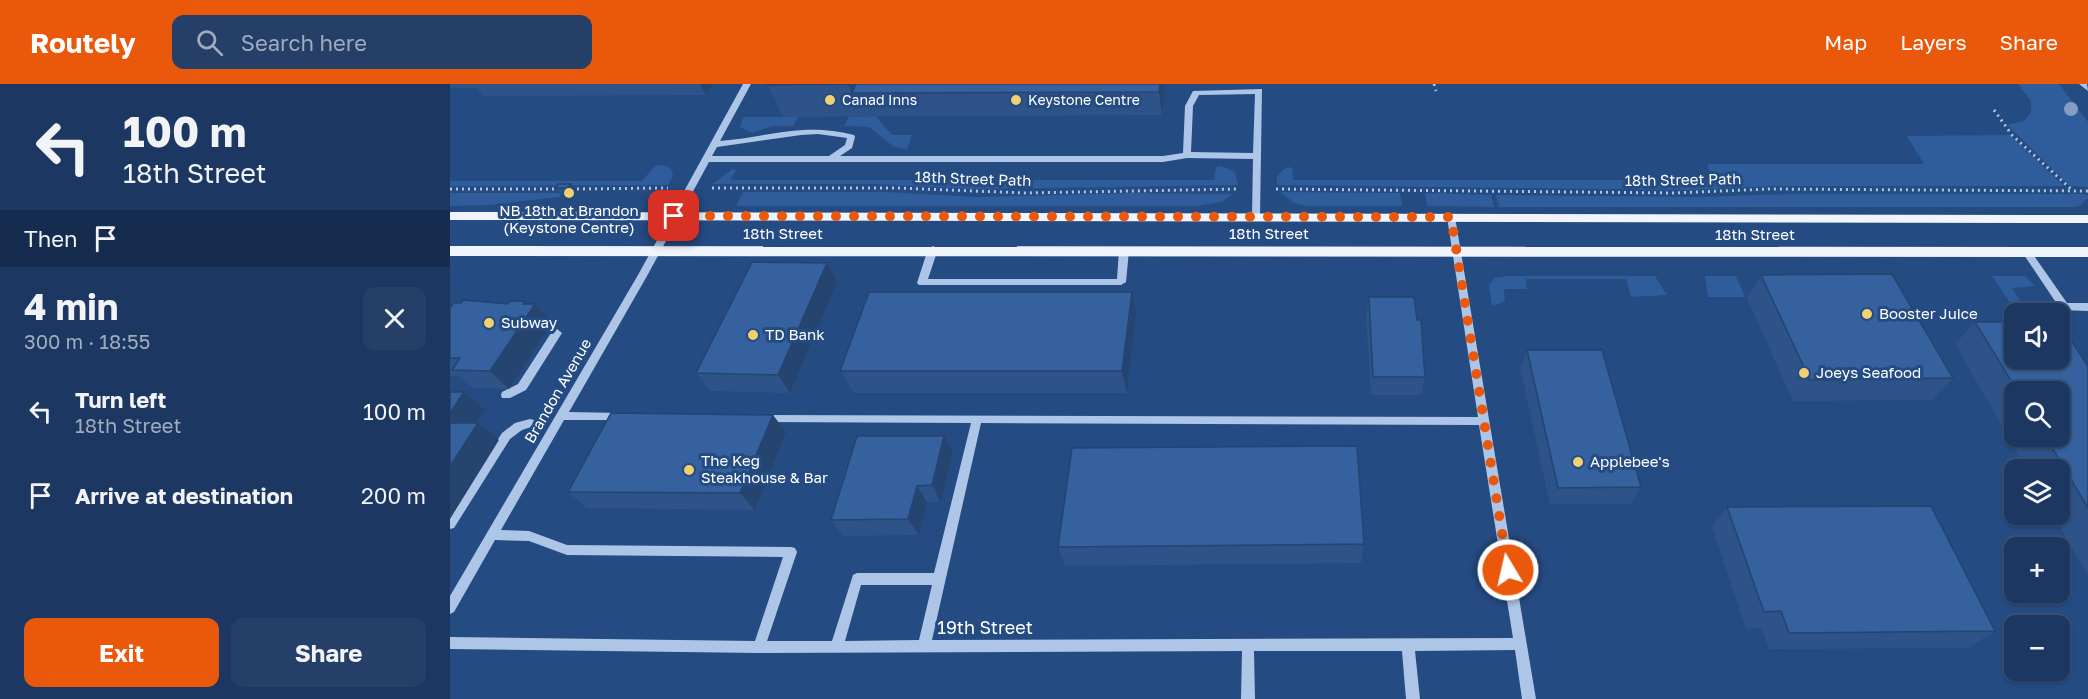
<!DOCTYPE html>
<html lang="en">
<head>
<meta charset="utf-8">
<style>
	body { margin:0; font-family:"Golos Text",sans-serif; background:#253f68; color:#f1f3f6; height:100vh; display:flex; flex-direction:column; font-size:22px; white-space:nowrap }
	* { box-sizing:border-box; margin:0 }
	p { font-size:20px; color:#a0acbe }
	.icon { flex:none; width:33px; height:33px; fill:none; stroke:currentColor; stroke-width:2; stroke-linecap:round; stroke-linejoin:round }
	.map { position:relative; flex:1; overflow:hidden }
	.details { display:flex; flex-direction:column; background:#1c3862; width:450px }
	.details>* { flex:none }
	.guide { background:#1c3862; color:#f1f3f6; overflow:hidden }
	.buttons { position:absolute; left:1554px; top:219px; display:grid; gap:12px }
	.buttons a { display:grid; place-items:center; width:66px; height:66px; border-radius:12px; background:#1c3862; box-shadow:0 2px 4px #0004,0 0 0 2px #3a5277; font-size:30px }
	.pin { position:absolute; display:grid; place-items:center; width:51px; height:51px; color:#fff; margin:-26px; border-radius:12px; box-shadow:0 3px 9px #0006 }
	.me { position:absolute; width:66px; margin:-33px; rotate:351deg; stroke-linejoin:round; filter:drop-shadow(0 0 4px #0008) }
	.turn { display:flex; align-items:center; gap:21px; height:126px; padding:0 24px; font-size:27px }
	.turn .icon { width:78px; height:78px; stroke-width:2.5 }
	.turn b { display:block; font-size:42px; line-height:51px }
	.then { display:flex; align-items:center; height:57px; padding:0 24px; background:#0003; gap:12px; font-size:22px }
	.round { display:grid; place-items:center; flex:none; width:63px; height:63px; border-radius:12px; background:#253f68 }
	.headline { display:flex; align-items:center; justify-content:space-between; height:102px; padding:0 24px }
	h1 { font-size:36px; font-weight:700; line-height:45px }
	.button { display:flex; gap:12px; margin-top:auto; padding:12px 24px }
	.button a { flex:1; height:69px; border-radius:12px; background:#ea580c; color:#fff; font-size:24px; font-weight:700; line-height:69px; text-align:center }
	.button a+a { background:#253f68; color:#f1f3f6 }
	ul { padding:0; list-style:none }
	li { display:flex; align-items:center; gap:18px; height:84px; padding:0 24px }
	li div { flex:1 }
	li b { display:block; font-size:22px }
	li em { font-style:normal }
	header { display:flex; align-items:center; gap:36px; box-sizing:border-box; height:84px; padding:0 30px; background:#ea580c; color:#fff }
	header strong { font-size:28px }
	nav { display:flex; gap:33px; margin-inline-start:auto; font-size:21px }
	.search { width:420px; height:54px; background:#253f68; display:flex; align-items:center; gap:15px; box-sizing:border-box; padding:0 21px; border-radius:12px; color:#a0acbe; font-size:22px }
	main { display:flex; flex:1; min-height:0 }
	.map>svg:first-child { display:block }
	.green { fill:#2f5c9a }
	.lines { fill:none; stroke-linecap:round; stroke-linejoin:round }
	.path { stroke:#adc6e7; stroke-width:3; stroke-dasharray:2 4; stroke-linecap:butt }
	.minor { fill:#adc6e7; fill-rule:evenodd }
	.major { fill:#eff4fd; fill-rule:evenodd }
	.tree { fill:#849dc2 }
	.wall { fill:#2e5389; fill-rule:evenodd }
	.shaded-wall { fill:#25446f }
	.building { fill:#35619f; stroke:#25446f; stroke-width:1.5 }
	.route { stroke:#ea580c; stroke-width:10; stroke-dasharray:0 18 }
	.poi-dot { fill:#f1d071; stroke:#254b83; stroke-width:2 }
	.labels { text-anchor:middle; stroke-width:6; stroke-linejoin:round; paint-order:stroke }
	.far-poi-label { font-size:14px; fill:#fff; stroke:#254b83; text-anchor:start }
	.street-label { font-size:15px; fill:#fff; stroke:#254b83 }
	.poi-label { font-size:15px; fill:#fff; stroke:#254b83; text-anchor:start }
	.near-street-label { font-size:18px; fill:#fff; stroke:#254b83 }
</style>
</head>
<body>
<header>
<strong>Routely</strong>
<div class="search"><svg class="icon" aria-label="search" viewBox="0 0 24 24"><circle cx="10" cy="10" r="6"/><path d="M15 15l6 6"/></svg>Search here</div>
<nav><a>Map</a><a>Layers</a><a>Share</a></nav>
</header>
<main>
<section class="details">
<div class="guide">
<div class="turn"><svg class="icon" aria-label="left" viewBox="0 0 24 24"><path d="M17 20v-9H6M10 6l-5 5 5 5"/></svg><div><b>100 m</b>18th Street</div></div>
<div class="then">Then<svg class="icon" aria-label="arrive" viewBox="0 0 24 24"><path d="M6 21V4h12l-3 4 3 4H6"/></svg></div>
</div>
<div class="headline"><div><h1>4 min</h1><p>300 m · 18:55</p></div><a class="round"><svg class="icon" aria-label="close" viewBox="0 0 24 24"><path d="M6 6l12 12M18 6L6 18"/></svg></a></div>
<ul>
<li><svg class="icon" aria-label="left" viewBox="0 0 24 24"><path d="M17 20v-9H6M10 6l-5 5 5 5"/></svg><div><b>Turn left</b><p>18th Street</p></div><em>100 m</em></li>
<li><svg class="icon" aria-label="arrive" viewBox="0 0 24 24"><path d="M6 21V4h12l-3 4 3 4H6"/></svg><div><b>Arrive at destination</b></div><em>200 m</em></li>
</ul>
<div class="button"><a>Exit</a><a>Share</a></div>
</section>
<div class="map">
<svg width="1638" height="615" viewBox="0 0 1638 615">
	<rect width="100%" height="100%" fill="#254b83"/>
	<g class="green">
		<path d="M1568,0h41l29,38v65l-18,-1 -63,-61 17,-4 7,-8v-12z"/>
		<path d="M425,32l17,19h20l-5,14 -13,-2 -25,-20 -25,-1 5,-9z"/>
		<path d="M293,33h55l-5,9h-21l-20,7 -12,-6z"/>
		<path d="M1560,51l54,51h-288l-89,4 -410,-5c-2,-9 3,-14 11,-18l4,1 1,12h420l-6,-16h217l-17,-28z"/>
		<path d="M205,82l8,-1 8,4 2,6 -5,10 -218,1v-5h192z"/>
		<path d="M771,82l14,6 3,13 -261,4 -102,-5h-163l21,-15 3,1 -6,10h484l2,-13z"/>
		<path d="M293,108h143l92,5 157,-4 98,1 -12,8 -23,4h-462z"/>
		<path d="M830,108l120,1 2,13h-95l-13,-3z"/>
		<path d="M0,109h112l-3,4 -71,8 -38,1z"/>
		<path d="M975,109l66,2 3,12 -67,-1z"/>
		<path d="M1340,110h292l6,1v3l-8,8 -7,1h-574l-3,-12 203,2z"/>
		<path d="M1057,192h148l12,19 -36,2 -5,-18h-100l1,10h-23l1,12 -13,5 -3,-21 5,-7z"/>
		<path d="M1255,192h31l9,21h-37z"/>
		<path d="M1542,192h33l10,10 -23,2 16,25h-11z"/>
	</g>
	<g class="lines">
		<g class="path">
			<path d="M984,0l2,7"/>
			<path d="M1544,26l18,25 59,54"/>
			<path d="M262,104h186l127,5 213,-4"/>
			<path d="M0,105h110"/>
			<path d="M121,105l97,-1"/>
			<path d="M826,105l399,4 94,-4 319,2"/>
		</g>
		<g class="minor">
			<path d="M293,0h8l-31,57c49,-4 83,-19 134,-6l1,2 -3,11 -12,8h323l20,-3 2,-47 8,-15 69,-2 -2,127 -4,3 -4,-3 1,-57 -66,-1 -24,4h-454l-62,114 -78,136 53,1 4,1 1,3 -1,3h-62l-63,110 28,1 38,14 224,2 4,1 2,4 -30,89h65l21,-66 4,-2h77l37,-150 -210,-1 -4,-1 -1,-3 1,-3 721,2 -31,-200 4,-3 4,3 81,482h-14l-7,-49 -100,1 5,48h-14l-4,-48h-148l1,48h-14l1,-48 -483,2 -309,-4v-12l305,4 28,-84 -216,-2 -38,-14 -34,-1 -41,72 -4,2v-18l188,-321zM805,10l-2,59 -62,-1 2,-46 6,-11zM368,50l29,4 -2,7 -16,11h-117l5,-9 84,-12zM531,339l498,2 34,213 -581,2zM411,501h71l-13,55 -74,1z"/>
			<path d="M1629,0h8l1,7z"/>
			<path d="M483,162l5,3 -10,30h189l2,-29 5,-3 5,3 -3,32 -5,3h-202l-2,-2 11,-34z"/>
			<path d="M1577,165l3,1 37,53h21v8l-27,-1 -39,-58z"/>
			<path d="M107,245l5,4 -36,57 -16,8h-8l-1,-3 1,-3 16,-8 35,-54z"/>
			<path d="M80,335l4,1 1,3 -1,3 -12,4 -12,9 -56,89 -4,1v-15l52,-81 13,-10z"/>
		</g>
		<g class="major">
			<path d="M0,128l1638,3v8l-1638,-3z"/>
			<path d="M0,162l1638,1v10l-1638,-1z"/>
		</g>
	</g>
	<circle class="tree" cx="1621" cy="25" r="7"/>
	<g class="wall">
		<path d="M0,0h262l-6,11 -223,1 -7,-8h-26z"/>
		<path d="M317,0h398l-3,31 -379,2z"/>
		<path d="M121,100l6,7 -3,4h-12l-6,-7z"/>
		<path d="M1311,191l192,103 -21,22 -139,1 -46,-103z"/>
		<path d="M387,198l-47,111 -80,-2 -14,-18z"/>
		<path d="M919,213l56,80 -4,18h-50l-5,-79z"/>
		<path d="M58,220h20l24,19 -43,66 -36,-1 -14,-12h-9v-68z"/>
		<path d="M686,231l-9,78h-273l-14,-22z"/>
		<path d="M1525,238l113,44v210l-35,-62h7v-44h-33l-72,-126zM1564,308h46v44h-46z"/>
		<path d="M1077,266l114,137 -10,17h-81l-30,-136z"/>
		<path d="M336,348l-31,78 -168,-2 -19,-16z"/>
		<path d="M503,369l-12,49h-14l-8,33 -76,1 -12,-16z"/>
		<path d="M1277,423l268,124 -27,17 -199,1 -7,-21 -16,1 -34,-102z"/>
		<path d="M914,460l-3,19 -296,3 -7,-19z"/>
	</g>
	<g class="shaded-wall">
		<path d="M250,0h12l-6,11z"/>
		<path d="M398,0h28l-24,9z"/>
		<path d="M710,0h5l-3,31 -3,-23z"/>
		<path d="M121,100l6,7 -3,4 -6,-7z"/>
		<path d="M377,179l10,19 -47,111 -12,-18z"/>
		<path d="M682,208l4,23 -9,78 -5,-22z"/>
		<path d="M75,217l7,7 3,-4 17,19 -43,66 -19,-18z"/>
		<path d="M14,308l21,18 -20,30 -15,-12v-15z"/>
		<path d="M323,331l13,17 -31,78 -15,-17z"/>
		<path d="M28,339l21,17 -49,79v-53z"/>
		<path d="M494,352l9,17 -12,49 -9,-17z"/>
		<path d="M467,402l10,16 -8,33 -11,-16z"/>
	</g>
	<g class="building">
		<path d="M317,0h81l-82,1z"/>
		<path d="M406,0h304l-1,8 -307,1z"/>
		<path d="M108,100h13l-3,4h-12z"/>
		<path d="M302,178l75,1 -49,112 -82,-2z"/>
		<path d="M1442,190l61,104 -143,2 -49,-105z"/>
		<path d="M419,208h263l-10,79h-282z"/>
		<path d="M919,213h45l3,23h4l4,57h-52z"/>
		<path d="M13,216l45,4 2,-3h15l-2,3h12l-45,67 -38,-1 8,-12h-10v-50l4,-5h7z"/>
		<path d="M1525,238h39v36h46v-34l28,42v142l-43,-72h15v-44h-42z"/>
		<path d="M1077,266h75l39,137 -83,1z"/>
		<path d="M0,308h14l-14,21z"/>
		<path d="M161,329l162,2 -33,78 -172,-1z"/>
		<path d="M0,339h28l-28,43z"/>
		<path d="M407,352h87l-12,49 -15,1 -9,33 -77,1z"/>
		<path d="M907,362l7,98 -306,3 14,-99z"/>
		<path d="M1481,422l64,125 -206,2 -8,-22 -17,1 -37,-105z"/>
	</g>
	<g class="lines">
		<path class="route" d="M224,132l777,1 57,353"/>
	</g>
	<g class="poi-dot">
		<circle cx="380" cy="16" r="6"/>
		<circle cx="566" cy="16" r="6"/>
		<circle cx="119" cy="109" r="6"/>
		<circle cx="1417" cy="230" r="6"/>
		<circle cx="39" cy="239" r="6"/>
		<circle cx="303" cy="251" r="6"/>
		<circle cx="1354" cy="289" r="6"/>
		<circle cx="1128" cy="378" r="6"/>
		<circle cx="239" cy="386" r="6"/>
	</g>
	<g class="labels">
		<g class="far-poi-label">
			<text x="392" y="21">Canad Inns</text>
			<text x="578" y="21">Keystone Centre</text>
		</g>
		<g class="street-label">
			<text transform="translate(523 95) rotate(2)" y="5">18th Street Path</text>
			<text transform="translate(1233 96) rotate(-1)" y="5">18th Street Path</text>
			<text x="333" y="155">18th Street</text>
			<text x="819" y="155">18th Street</text>
			<text x="1305" y="156">18th Street</text>
			<text transform="translate(108 307) rotate(-60)" y="5">Brandon Avenue</text>
		</g>
		<g class="poi-label">
			<text x="119" y="132" text-anchor="middle">NB 18th at Brandon<tspan x="119" dy="17">(Keystone Centre)</tspan></text>
			<text x="1429" y="235">Booster Juice</text>
			<text x="51" y="244">Subway</text>
			<text x="315" y="256">TD Bank</text>
			<text x="1366" y="294">Joeys Seafood</text>
			<text x="251" y="382">The Keg<tspan x="251" dy="17">Steakhouse &amp; Bar</tspan></text>
			<text x="1140" y="383">Applebee's</text>
		</g>
		<g class="near-street-label">
			<text x="535" y="550">19th Street</text>
		</g>
	</g>
</svg>
<div class="buttons">
<a><svg class="icon" aria-label="sound" viewBox="0 0 24 24"><path d="M4 9h4l5-4v14l-5-4H4zM17 9q2 3 0 6"/></svg></a>
<a><svg class="icon" aria-label="search" viewBox="0 0 24 24"><circle cx="10" cy="10" r="6"/><path d="M15 15l6 6"/></svg></a>
<a><svg class="icon" aria-label="layers" viewBox="0 0 24 24"><path d="M12 4l9 5-9 5-9-5zM3 14l9 5 9-5"/></svg></a>
<a>+</a>
<a>−</a>
</div>
<div class="pin" style="left:224px;top:132px;background:#d93025"><svg class="icon" aria-label="arrive" viewBox="0 0 24 24"><path d="M6 21V4h12l-3 4 3 4H6"/></svg></div>
<svg class="me" style="left:1058px;top:486px" viewBox="-20 -20 40 40"><circle r="17" fill="#ea580c" stroke="#fff" stroke-width="3"/><path d="M0-11L8 9 0 5-8 9z" fill="#fff"/></svg>
</div>
</main>
</body>
</html>
